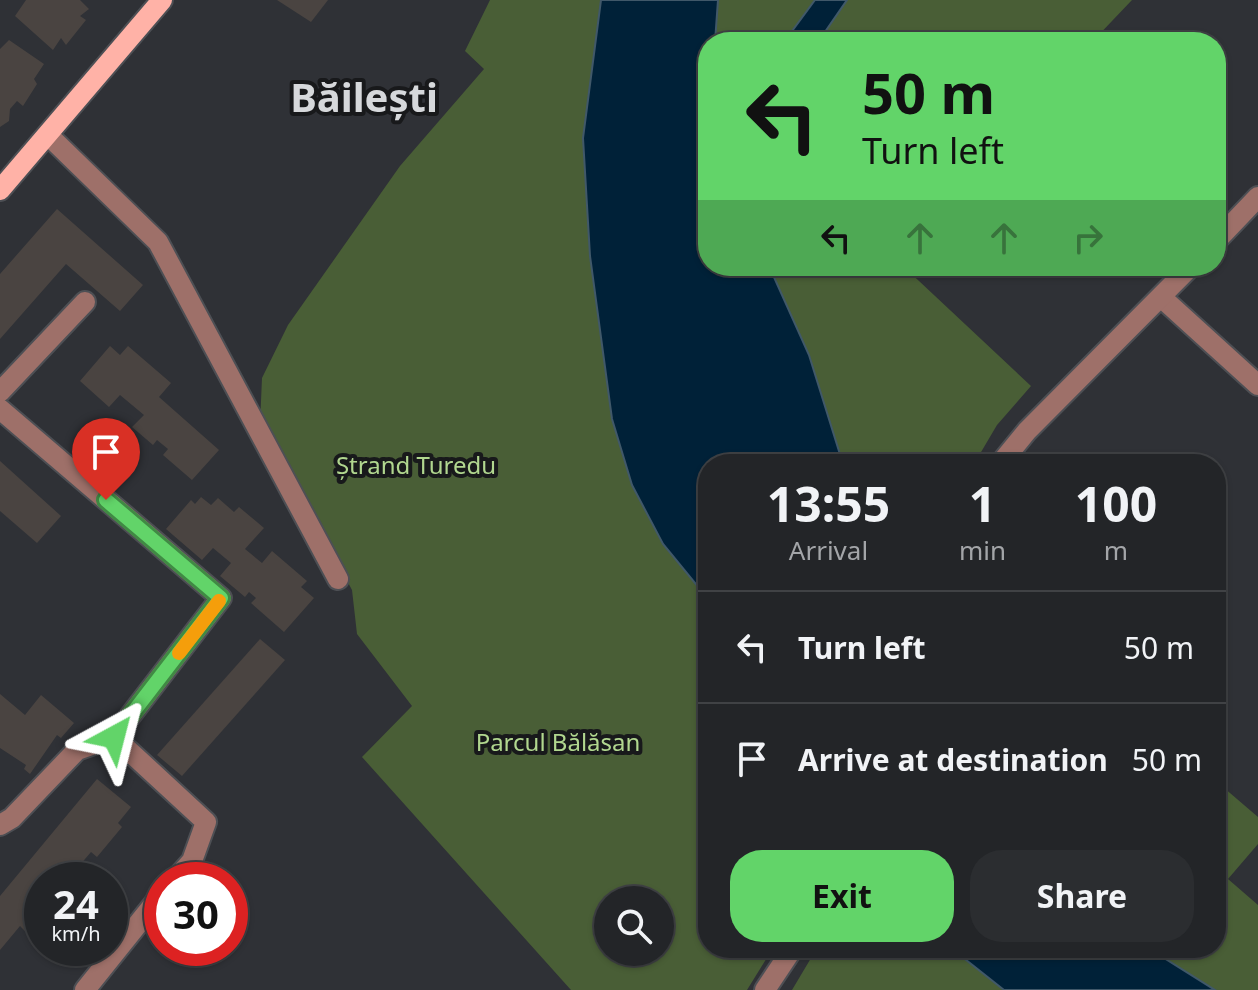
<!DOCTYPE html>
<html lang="en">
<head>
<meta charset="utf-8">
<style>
	body { margin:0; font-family:"Noto Sans",sans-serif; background:#2b2d30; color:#f1f3f6; height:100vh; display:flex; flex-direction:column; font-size:30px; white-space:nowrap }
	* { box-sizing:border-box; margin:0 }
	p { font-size:26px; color:#a3a5a8 }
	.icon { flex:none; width:44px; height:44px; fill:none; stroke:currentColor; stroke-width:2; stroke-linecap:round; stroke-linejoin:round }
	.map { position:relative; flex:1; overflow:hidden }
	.side { position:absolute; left:698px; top:454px; width:528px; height:504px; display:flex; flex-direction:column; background:#232528; border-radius:32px; box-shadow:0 2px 6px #0004,0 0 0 2px #404245 }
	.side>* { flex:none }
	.hud { position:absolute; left:698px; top:32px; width:528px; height:244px; border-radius:32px; box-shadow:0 2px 6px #0004,0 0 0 2px #404245; background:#62d469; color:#111; overflow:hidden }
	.buttons { position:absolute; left:594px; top:886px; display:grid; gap:16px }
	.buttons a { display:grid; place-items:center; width:80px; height:80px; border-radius:50%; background:#232528; box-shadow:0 2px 6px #0004,0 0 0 2px #404245; font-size:40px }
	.speed { position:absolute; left:24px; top:862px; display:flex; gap:16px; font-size:40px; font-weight:700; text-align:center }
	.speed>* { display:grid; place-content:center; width:104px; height:104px; border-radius:50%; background:#232528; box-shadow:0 2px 6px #0004,0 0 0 2px #404245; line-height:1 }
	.speed small { font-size:20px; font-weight:400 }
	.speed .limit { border:12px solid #d22; background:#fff; color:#111 }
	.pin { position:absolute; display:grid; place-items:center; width:68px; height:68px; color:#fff; margin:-82px -34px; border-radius:50% 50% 50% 0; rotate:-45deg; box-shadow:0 0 8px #0007 }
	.pin .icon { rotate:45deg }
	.me { position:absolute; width:88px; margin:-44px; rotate:38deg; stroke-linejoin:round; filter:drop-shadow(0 0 6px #0008) }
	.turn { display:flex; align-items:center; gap:28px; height:168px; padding:0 32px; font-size:36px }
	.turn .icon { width:104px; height:104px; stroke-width:2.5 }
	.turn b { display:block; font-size:56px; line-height:68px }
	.lanes { display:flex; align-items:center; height:76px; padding:0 32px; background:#0003; justify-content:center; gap:40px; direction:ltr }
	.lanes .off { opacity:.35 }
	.eta { display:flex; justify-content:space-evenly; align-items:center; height:136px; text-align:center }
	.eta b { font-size:48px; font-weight:700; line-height:56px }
	.action { display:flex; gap:16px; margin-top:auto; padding:16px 32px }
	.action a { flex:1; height:92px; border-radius:32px; background:#62d469; color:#111; font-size:32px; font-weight:700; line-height:92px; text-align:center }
	.action a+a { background:#2b2d30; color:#f1f3f6 }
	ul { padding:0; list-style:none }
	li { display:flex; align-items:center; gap:24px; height:112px; padding:0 32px; border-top:2px solid #404245 }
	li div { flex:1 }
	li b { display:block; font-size:30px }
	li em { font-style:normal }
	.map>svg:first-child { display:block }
	.green { fill:#495e36; fill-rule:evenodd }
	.water { fill:#002138; stroke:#405869; stroke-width:2 }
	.building { fill:#4a4441 }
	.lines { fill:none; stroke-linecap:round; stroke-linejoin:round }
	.minor-casing { stroke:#4d4f54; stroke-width:24 }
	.major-casing { stroke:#4d4f54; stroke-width:24 }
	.minor { stroke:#9e7069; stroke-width:20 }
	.major { stroke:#ffb2a7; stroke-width:20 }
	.route-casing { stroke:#408a44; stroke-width:20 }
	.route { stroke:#62d469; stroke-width:14 }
	.slow { stroke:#f59e0b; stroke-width:14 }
	.labels { text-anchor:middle; stroke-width:8; stroke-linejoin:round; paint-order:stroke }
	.park-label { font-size:24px; fill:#b1d78f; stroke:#18191b }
	.town-label { font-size:40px; font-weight:bold; fill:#d6d8db; stroke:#18191b }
</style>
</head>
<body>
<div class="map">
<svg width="1258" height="990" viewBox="0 0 1258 990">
	<rect width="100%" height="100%" fill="#2f3136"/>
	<g class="green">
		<path d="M490,0h642l-40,42h-384v224h195l128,120 -34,39 -23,39h-266v484h65l-26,42h-176l-209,-233 50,-51 -55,-72 -5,-44 -78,-147 -14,-18 2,-47 26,-53 112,-159 84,-97 -19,-18zM608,900h52v52h-52z"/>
		<path d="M1216,781l42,36v27l-30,35 30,26v85h-466l25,-42h399z"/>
	</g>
	<g class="water">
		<path d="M601,0h117l-3,42h-7v224h61l40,89 34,109h-135v135l-45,-55 -31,-59 -20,-66 -22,-163 -7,-118z"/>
		<path d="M815,0h32l-29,42h-34z"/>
		<path d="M951,948h197l67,42h-211z"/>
	</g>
	<g class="building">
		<path d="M26,0h54l9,9 -9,7 6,4 -20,25 -5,-7 -8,12 -38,-34z"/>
		<path d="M277,0h51l-17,22z"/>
		<path d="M9,40l35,24 -10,15 3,5 -14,22 -6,-5 -7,8 -1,12 -9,6v-78z"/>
		<path d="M57,209l86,76 -23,26 -54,-47 -66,75v-65z"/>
		<path d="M110,346l10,9 8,-9 43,37 -12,14 60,53 -27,30 -29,-25 5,-6 -11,-9 -4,5 -21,-18 12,-12 -24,-20 -11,12 -29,-26z"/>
		<path d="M0,461l61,55 -24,27 -37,-32z"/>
		<path d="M201,497l10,8 7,-7 16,14 5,-5 25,21 -19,21 17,14 10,-12 35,30 -6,6 13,11 -30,34 -33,-29 5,-5 -7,-6 -4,5 -25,-21 11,-13 -18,-15 -11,12 -36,-31 25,-29 4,4z"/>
		<path d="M260,639l25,21 -103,116 -25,-21z"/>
		<path d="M0,694l25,21 16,-20 33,28 -13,15 -4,-3 -27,39 -6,-5 2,-4 -26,-17z"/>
		<path d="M97,779l34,28 -13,16 4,4 -25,30 -6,-5 -24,28h-25v30l-17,21 -5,-5 -20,24v-54z"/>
	</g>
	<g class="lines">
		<defs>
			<g id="minor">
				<path d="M48,135l110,107 180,337"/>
				<path d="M1216,241l42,-44"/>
				<path d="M1161,297l97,88"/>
				<path d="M0,392l85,-90"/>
				<path d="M0,409l221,189 -107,139 -37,13 -65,68 -12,7"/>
				<path d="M1000,464l27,-33 164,-165"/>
				<path d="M114,737l92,85 -14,39 -17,19"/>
				<path d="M85,990l77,-96"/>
				<path d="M765,990l28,-42"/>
			</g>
			<path id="major" d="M0,190l162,-190"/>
		</defs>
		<use href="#minor" class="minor-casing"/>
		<use href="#major" class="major-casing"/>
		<use href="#minor" class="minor"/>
		<use href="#major" class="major"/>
	</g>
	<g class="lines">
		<defs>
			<path id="route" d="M106,500l115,98 -107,139"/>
		</defs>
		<use href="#route" class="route-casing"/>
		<use href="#route" class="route"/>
		<path class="slow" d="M179,653l40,-52"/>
	</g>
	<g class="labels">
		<g class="park-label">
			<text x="416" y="474">Ștrand Turedu</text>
			<text x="558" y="751">Parcul Bălăsan</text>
		</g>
		<g class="town-label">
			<text x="364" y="112">Băilești</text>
		</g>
	</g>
</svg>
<div class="buttons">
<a><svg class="icon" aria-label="search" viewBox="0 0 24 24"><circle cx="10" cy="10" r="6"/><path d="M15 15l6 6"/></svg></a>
</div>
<div class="speed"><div>24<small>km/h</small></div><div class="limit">30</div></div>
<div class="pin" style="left:106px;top:500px;background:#d93025"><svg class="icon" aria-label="arrive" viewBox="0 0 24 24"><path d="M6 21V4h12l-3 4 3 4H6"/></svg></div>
<svg class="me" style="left:114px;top:737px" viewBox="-20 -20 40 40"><path d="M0-17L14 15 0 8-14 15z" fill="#62d469" stroke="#fff" stroke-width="4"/></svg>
<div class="hud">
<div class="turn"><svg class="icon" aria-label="left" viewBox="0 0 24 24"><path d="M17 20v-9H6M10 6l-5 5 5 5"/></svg><div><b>50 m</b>Turn left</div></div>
<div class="lanes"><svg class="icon" aria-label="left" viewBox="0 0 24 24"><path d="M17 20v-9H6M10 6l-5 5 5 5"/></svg><svg class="icon off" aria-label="ahead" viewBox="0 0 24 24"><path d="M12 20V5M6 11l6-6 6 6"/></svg><svg class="icon off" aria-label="ahead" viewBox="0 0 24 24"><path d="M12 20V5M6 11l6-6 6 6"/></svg><svg class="icon off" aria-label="right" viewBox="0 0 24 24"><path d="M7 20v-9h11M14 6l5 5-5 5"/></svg></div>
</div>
<section class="side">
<div class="eta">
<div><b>13:55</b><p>Arrival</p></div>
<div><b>1</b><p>min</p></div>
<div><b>100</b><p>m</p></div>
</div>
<ul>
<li><svg class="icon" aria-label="left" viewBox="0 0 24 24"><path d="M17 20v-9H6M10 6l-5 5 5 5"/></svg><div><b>Turn left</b></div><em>50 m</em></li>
<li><svg class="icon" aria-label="arrive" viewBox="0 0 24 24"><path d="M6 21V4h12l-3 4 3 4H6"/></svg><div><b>Arrive at destination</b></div><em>50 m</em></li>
</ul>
<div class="action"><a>Exit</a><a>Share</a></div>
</section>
</div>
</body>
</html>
